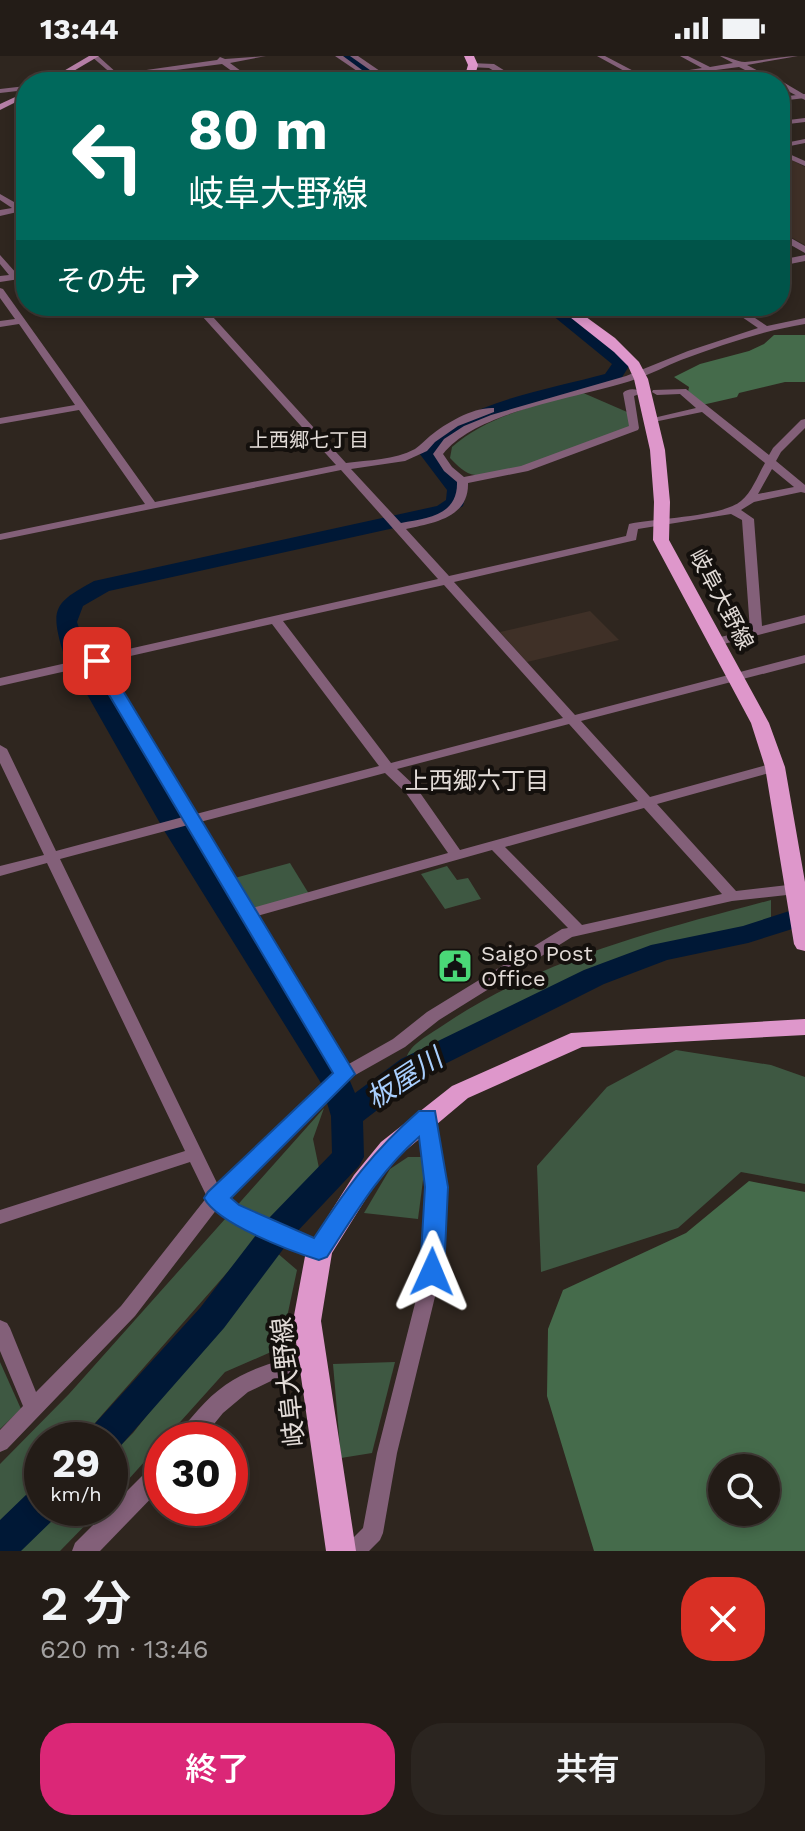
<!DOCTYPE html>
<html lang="ja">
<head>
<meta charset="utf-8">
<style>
	body { margin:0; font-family:"Work Sans","Noto Sans JP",sans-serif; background:#2b2520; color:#f1f3f6; height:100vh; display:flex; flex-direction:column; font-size:30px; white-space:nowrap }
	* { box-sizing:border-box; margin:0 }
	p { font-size:26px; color:#a3a1a1 }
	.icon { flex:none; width:44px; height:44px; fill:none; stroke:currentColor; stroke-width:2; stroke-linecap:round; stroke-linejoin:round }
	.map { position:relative; height:1495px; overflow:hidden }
	.drawer { display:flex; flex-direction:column; background:#231c17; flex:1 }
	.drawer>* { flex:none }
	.guide { position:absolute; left:16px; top:16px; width:774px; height:244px; border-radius:32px; box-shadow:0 4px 12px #0003,0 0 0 2px #403a36; background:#00695c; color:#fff; overflow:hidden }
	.fabs { position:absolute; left:708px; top:1398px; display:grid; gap:16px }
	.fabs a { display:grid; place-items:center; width:72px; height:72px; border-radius:50%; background:#231c17; box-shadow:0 4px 12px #0003,0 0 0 2px #403a36; font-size:40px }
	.speed { position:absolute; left:24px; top:1366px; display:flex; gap:16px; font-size:40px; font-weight:700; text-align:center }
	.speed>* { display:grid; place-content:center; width:104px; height:104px; border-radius:50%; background:#231c17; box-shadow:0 4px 12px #0003,0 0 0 2px #403a36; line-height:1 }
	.speed small { font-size:20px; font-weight:400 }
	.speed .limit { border:12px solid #d22; background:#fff; color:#111 }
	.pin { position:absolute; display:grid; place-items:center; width:68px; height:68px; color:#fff; margin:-34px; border-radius:16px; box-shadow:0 4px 12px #0006 }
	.me { position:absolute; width:88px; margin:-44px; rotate:1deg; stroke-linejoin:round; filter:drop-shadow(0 0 6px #0008) }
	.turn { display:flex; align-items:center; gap:28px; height:168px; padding:0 40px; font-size:36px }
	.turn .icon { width:104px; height:104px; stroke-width:2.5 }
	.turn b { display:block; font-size:56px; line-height:68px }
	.then { display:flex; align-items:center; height:76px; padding:0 40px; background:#0003; gap:16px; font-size:30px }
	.round { display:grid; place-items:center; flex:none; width:84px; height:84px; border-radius:32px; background:#2b2520 }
	.head { display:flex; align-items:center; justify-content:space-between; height:136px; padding:0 40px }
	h1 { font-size:48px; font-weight:600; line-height:60px }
	.primary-button { display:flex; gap:16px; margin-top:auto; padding:16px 40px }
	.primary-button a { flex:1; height:92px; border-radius:32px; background:#db2777; color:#fff; font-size:32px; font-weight:600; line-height:92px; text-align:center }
	.primary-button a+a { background:#2b2520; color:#f1f3f6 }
	.status { display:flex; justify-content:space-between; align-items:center; height:56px; padding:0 40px; background:#231c17; direction:ltr }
	.status svg { height:22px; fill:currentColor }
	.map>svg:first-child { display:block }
	.built { fill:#3f3027 }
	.green { fill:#3e5842 }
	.forest { fill:#456b4b; fill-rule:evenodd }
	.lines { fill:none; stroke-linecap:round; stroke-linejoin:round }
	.river { fill:#001836; fill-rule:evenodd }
	.minor { fill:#836079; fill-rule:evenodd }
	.tertiary { fill:#836079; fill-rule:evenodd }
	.secondary { fill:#b67fa7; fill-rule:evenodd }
	.primary { fill:#de97cb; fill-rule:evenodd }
	.route { fill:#1a73e8; stroke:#114b97; stroke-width:2 }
	.labels { text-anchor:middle; stroke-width:8; stroke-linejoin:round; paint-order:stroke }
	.far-neighbourhood-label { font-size:20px; fill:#e2dbd7; stroke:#14100d }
	.street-label { font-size:22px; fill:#e2dbd7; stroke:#14100d }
	.poi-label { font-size:22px; fill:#e2dbd7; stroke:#14100d; text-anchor:start }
	.neighbourhood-label { font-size:24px; fill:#e2dbd7; stroke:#14100d }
	.near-street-label { font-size:26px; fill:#e2dbd7; stroke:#14100d }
	.near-water-label { font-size:28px; font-style:italic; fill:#a8cefd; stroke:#14100d }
</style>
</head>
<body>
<div class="status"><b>13:44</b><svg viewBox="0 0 49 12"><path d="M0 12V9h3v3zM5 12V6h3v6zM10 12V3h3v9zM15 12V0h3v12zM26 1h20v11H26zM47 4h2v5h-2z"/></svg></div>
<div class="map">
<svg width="805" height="1495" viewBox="0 0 805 1495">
	<rect width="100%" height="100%" fill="#2f261f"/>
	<g class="built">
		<path d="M780,98l25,13v78l-25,-14z"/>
		<path d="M590,555l29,29 -92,22 -27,-30z"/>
	</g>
	<g class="green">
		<path d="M581,336l53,23v10c-35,15 -122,54 -159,50 -10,-1 -18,-10 -25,-17l2,-11c35,-31 86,-42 129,-55z"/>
		<path d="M290,807l19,31 -54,15 -8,-2 -16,-28z"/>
		<path d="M447,810l10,14 11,-2 13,21 -36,10 -24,-35z"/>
		<path d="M771,844v24l-86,16 -67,21 -76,31 -136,69c1,-15 21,-25 33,-33 100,-69 216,-97 332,-128z"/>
		<path d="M676,994l95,15 34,12v107l-64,-12 -63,56 -137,44 -4,-106 70,-79z"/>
		<path d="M324,1052l-11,31 6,29 -239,272h-38v40l-42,43v-59l69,-70z"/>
		<path d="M408,1101h18l-8,62 -54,-6 26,-44z"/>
		<path d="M276,1196l21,18 -14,66 -12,16 -46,20 -115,128v-44l23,-23z"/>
		<path d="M0,1306l21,47 -21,20z"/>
		<path d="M395,1306l-23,91 -31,5 -8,-94z"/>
		<path d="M58,1452h44l-42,43h-44z"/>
	</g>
	<g class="forest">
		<path d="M774,279h31v47h-20l-46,11 -2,4 -35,8 -14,-13 1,-5 -15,-10 26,-13 49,-13 15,-7z"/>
		<path d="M749,1125l56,11v359h-211l-47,-155 1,-67 15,-39 123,-57zM722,1412h44v44h-44z"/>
	</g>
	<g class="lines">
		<g class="river">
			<path d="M340,0h15l37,26h-16z"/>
			<path d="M541,250h20l70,57 -12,19c-61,17 -133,26 -179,72l27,36 -4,16 -19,11 -335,74 -26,15 -6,16 10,30 104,180 156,242 8,19 46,-34 183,-89 67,-25 92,-19 62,-20v19l-57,18 -81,17 -63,24 -181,91 -60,46 1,36 -5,9 -66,70 -69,92 -108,123 -6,3v-14h-26l6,-11 110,-121 69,-90 63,-65 -1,-37 -10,-33 -156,-251 -102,-180c-13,-44 -9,-49 31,-71l343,-75 9,-6 1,-10 -28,-37c38,-51 129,-63 186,-79l7,-10z"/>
			<path d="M42,1432v20h18l-4,9 -35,34h-21v-31l28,-27z"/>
		</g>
		<g class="minor">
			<path d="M91,0h7l20,18 99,-14 3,-3 5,2 41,-3 -36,7 26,19h-9l-25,-18 -100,13 3,3 -4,2z"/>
			<path d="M335,0h8l19,14 -5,1z"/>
			<path d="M350,0h8l38,26h-9z"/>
			<path d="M597,0h8l40,21 57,-9 -22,-12h8l22,11 23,-4 -13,-7c9,0 16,6 25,6 18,-1 35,-6 53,-6l-51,9 32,17h-10l-30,-15 -23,3 22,12h-9l-21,-11 -69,11h-18l16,-4z"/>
			<path d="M779,26h4l22,13v5l-25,-13z"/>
			<path d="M26,30v4l-26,3v-4z"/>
			<path d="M805,62v4l-25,3v-4z"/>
			<path d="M805,83v4l-25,5v-4z"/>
			<path d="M780,94l25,11v5l-25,-11z"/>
			<path d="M0,138l21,12h5v4l-26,6v-6l12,-2 -12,-8z"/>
			<path d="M0,199l17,19 9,-2v6l-26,4v-6l9,-1 -9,-11z"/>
			<path d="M805,199v6l-25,5v-6z"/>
			<path d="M0,232l3,1 152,213 181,-37 -143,-159h10l143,157c23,-3 48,-3 69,-14 6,-4 10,-9 15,-13 16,-13 43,-29 64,-28v4l-36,14 -23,16 -8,9 -22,10 -54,8 50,54c26,-5 57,-7 56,-41l-13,-11 -11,-17 11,-15 20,-13 27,-11 135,-39 62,-25 70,-23 -32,-22h11l30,20 38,-8v6c-43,7 -83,21 -124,36 -15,6 -30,14 -45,19 -53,19 -158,30 -193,75l9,13 12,10 57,-11 108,-40 -6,-33c4,-5 15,-5 19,0l-8,3 5,32 -1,2 -110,41 -60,12c1,35 -35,40 -62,46l43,47 177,-40 3,-12c27,-6 93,-7 112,-23 11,-9 17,-26 24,-38l-63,-51 -53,11v-4l47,-11 -16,-14 -23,1 -5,-3 1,-2 33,-1 83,66 4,-7 28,-28 4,-1v9l-24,24 -5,9 29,24v8l-4,-1 -47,10 -13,8 13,9 8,107 43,-11v8l-89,23 -6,-4 2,-3 38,-9 -8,-110 -11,-6 -93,15 -2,11 -182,42 121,133 230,-60v8l-224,58 69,76 120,-33h10l2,3 -2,3 -123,34 79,87 69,-8v10l-73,8 -160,36 -133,83 -34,27 -55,31 -122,120 9,8 59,29 3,5 -3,5 -6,2 -6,-2 -59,-29 -8,-7 -82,107 -128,133 -7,3v-22l23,-24 -23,-55v-31l7,3 3,5 26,64 85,-86 86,-109 -17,-35 -190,62v-14l185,-59 -138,-288 -47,13v-10l44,-11 -44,-92v-18l7,4 49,102 127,-34 -90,-152 -93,21v-8l438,-99 -97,-109 -341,70v-6l145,-30 -66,-94 -79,14v-6l75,-13 -56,-81 -19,3v-6l15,-2 -15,-21zM772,413l22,18 -36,7zM444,529l119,133 -172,45 -108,-142zM272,568l107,142 -183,48 -92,-152zM569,668l69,77 -178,49 -44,-63 -19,-18zM385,717l21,20 42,60 -196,55 -52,-86zM644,752l78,86 -140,31 -77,-78zM188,769l147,248 -117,112 -158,-326zM492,794l76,78 -6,1 -135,83 -34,27 -46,26 -90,-149z"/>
			<path d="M427,1055l6,2 2,4 11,70 -5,85 -44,181 -14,80 -3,7 -11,11h-26l4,-7 16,-16 14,-75 46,-181 5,-85 -9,-70 2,-4z"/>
		</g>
		<g class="tertiary">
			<path d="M470,7l24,1 29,18h-10l-24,-14 -19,-1z"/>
			<path d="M805,38v4l-25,3v-4z"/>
			<path d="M780,176l25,14v7l-25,-14z"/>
			<path d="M290,1176l36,13 3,6 -3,6 -7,2 -36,-13 -3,-6 3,-6z"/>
			<path d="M312,1298l8,2 3,7 -3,7 -49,11 -23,11 -25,21 -22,27h-25c5,-11 14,-21 22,-30 31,-36 68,-48 114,-56z"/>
			<path d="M162,1405v26l-62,64h-28l3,-8 79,-79z"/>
		</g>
		<g class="secondary">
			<path d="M89,0h10l-44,26h-10z"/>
			<path d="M26,36v5l-26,13v-6z"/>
		</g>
		<g class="primary">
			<path d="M464,0h10l4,9 -5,17h-10l5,-17z"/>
			<path d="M556,250h15l44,32 24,24 9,17 17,71 5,52 -1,38 100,183 16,44 20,115v69l-8,-2 -3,-5 -29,-177 -14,-44 -98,-183 1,-38 -4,-52 -16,-71 -6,-13 -14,-14z"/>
			<path d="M805,963v16l-223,12 -114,51 -69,58 -27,33 -40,64 -11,68 35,230h-30l-33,-230 13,-70 48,-76 27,-33 71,-56 119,-53z"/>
		</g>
	</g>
	<path class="route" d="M97,600l8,5 250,413 -124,124 8,7 75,33c34,-52 58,-86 105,-127h16l13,76 -4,85 -4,7 -8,3 -8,-3 -4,-7 5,-85 -6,-50c-39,34 -64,77 -92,120l-8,3c-29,-9 -101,-36 -115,-62l4,-6 125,-119 -244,-412z"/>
	<defs>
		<symbol id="civic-square" viewBox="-11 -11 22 22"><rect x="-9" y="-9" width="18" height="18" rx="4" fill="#4ad777" stroke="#14100d"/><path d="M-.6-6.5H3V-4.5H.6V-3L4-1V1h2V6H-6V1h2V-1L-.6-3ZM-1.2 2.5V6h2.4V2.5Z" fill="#111"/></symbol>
	</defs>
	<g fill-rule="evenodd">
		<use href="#civic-square" x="435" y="890" width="40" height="40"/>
	</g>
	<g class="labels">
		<g class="far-neighbourhood-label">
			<text x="309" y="391">上西郷七丁目</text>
		</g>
		<g class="street-label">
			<text transform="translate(722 543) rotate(62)" y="8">岐阜大野線</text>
		</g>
		<g class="poi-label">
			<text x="481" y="905">Saigo Post<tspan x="481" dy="25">Office</tspan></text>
		</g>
		<g class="neighbourhood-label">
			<text x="477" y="733">上西郷六丁目</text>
		</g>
		<g class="near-street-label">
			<text transform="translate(288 1326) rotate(-96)" y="9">岐阜大野線</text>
		</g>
		<g class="near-water-label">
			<text transform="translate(404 1022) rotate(-33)" y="10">板屋川</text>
		</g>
	</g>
</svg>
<div class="fabs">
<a><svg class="icon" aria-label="search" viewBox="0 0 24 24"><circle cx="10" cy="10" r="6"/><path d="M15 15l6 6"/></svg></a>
</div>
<div class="speed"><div>29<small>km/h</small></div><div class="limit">30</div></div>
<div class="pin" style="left:97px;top:605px;background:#d93025"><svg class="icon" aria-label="arrive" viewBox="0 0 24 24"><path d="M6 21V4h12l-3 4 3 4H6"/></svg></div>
<svg class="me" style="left:432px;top:1216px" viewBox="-20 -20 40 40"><path d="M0-17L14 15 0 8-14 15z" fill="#1a73e8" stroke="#fff" stroke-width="4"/></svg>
<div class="guide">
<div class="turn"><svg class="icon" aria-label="left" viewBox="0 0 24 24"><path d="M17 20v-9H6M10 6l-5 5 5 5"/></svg><div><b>80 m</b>岐阜大野線</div></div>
<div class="then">その先<svg class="icon" aria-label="right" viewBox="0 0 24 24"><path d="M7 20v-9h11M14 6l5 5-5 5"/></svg></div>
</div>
</div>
<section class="drawer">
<div class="head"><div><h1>2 分</h1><p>620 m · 13:46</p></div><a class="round" style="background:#d93025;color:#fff"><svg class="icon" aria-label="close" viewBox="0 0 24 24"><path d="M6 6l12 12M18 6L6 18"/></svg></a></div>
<div class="primary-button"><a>終了</a><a>共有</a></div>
</section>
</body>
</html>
